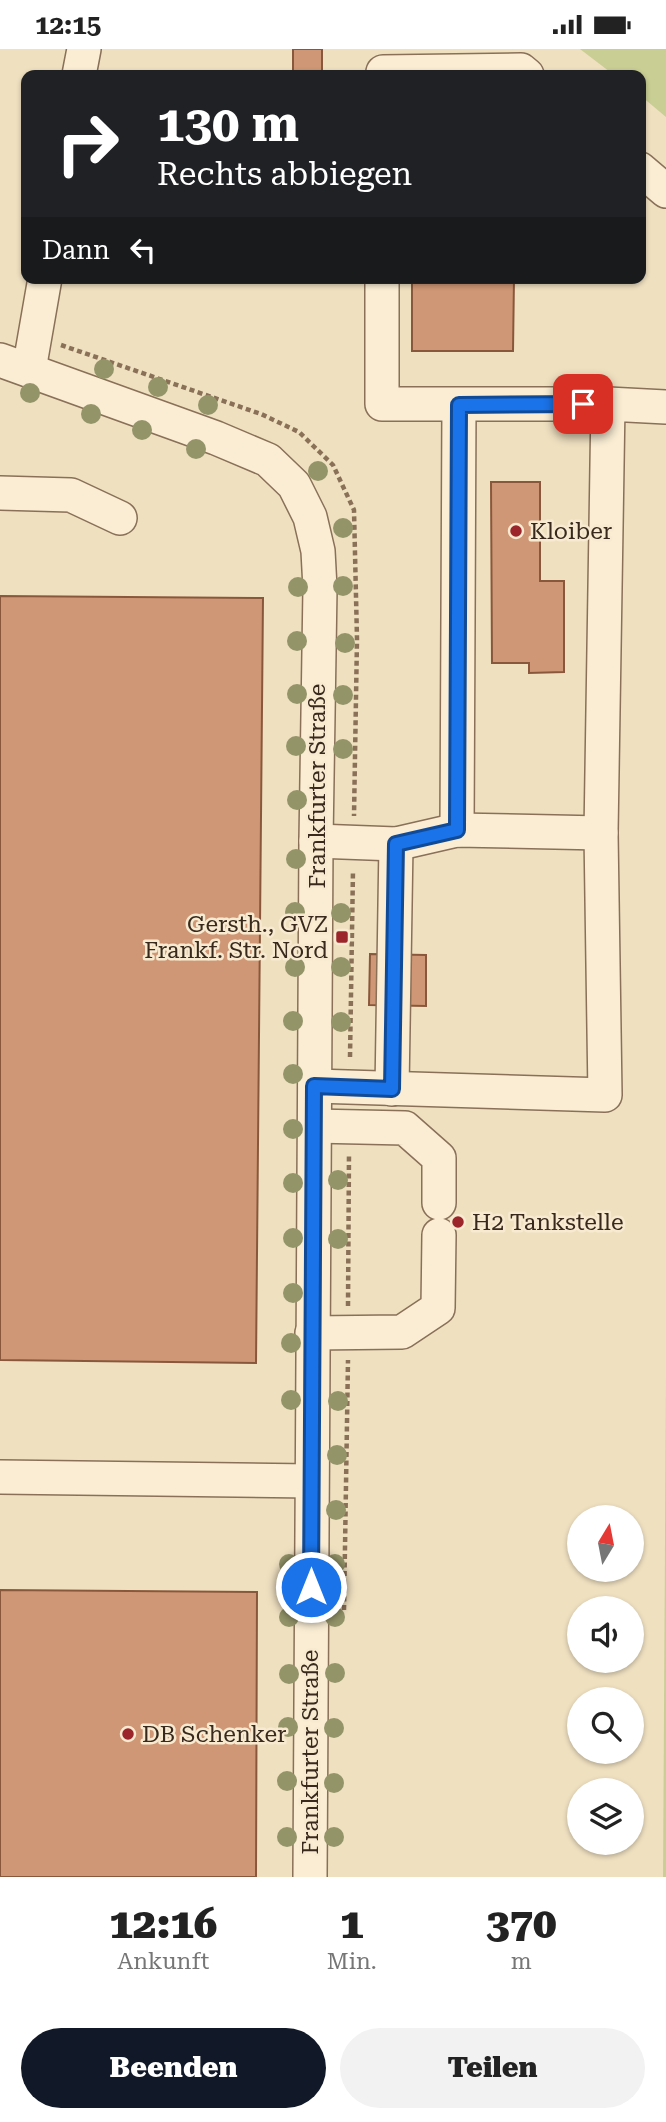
<!DOCTYPE html>
<html lang="de">
<head>
<meta charset="utf-8">
<style>
	body { margin:0; font-family:"Roboto Serif",serif; background:#f2f2f2; color:#222; height:100vh; display:flex; flex-direction:column; font-size:26px; white-space:nowrap }
	* { box-sizing:border-box; margin:0 }
	p { font-size:23px; color:#767676 }
	.icon { flex:none; width:38px; height:38px; fill:none; stroke:currentColor; stroke-width:2; stroke-linecap:round; stroke-linejoin:round }
	.map { position:relative; height:1828px; overflow:hidden }
	.drawer { display:flex; flex-direction:column; background:#fff; flex:1 }
	.drawer>* { flex:none }
	.top-card { position:absolute; left:21px; top:21px; width:625px; height:214px; border-radius:14px; box-shadow:0 2px 5px #0004; background:#202124; color:#fff; overflow:hidden }
	.needle { width:46px; rotate:10deg }
	.fabs { position:absolute; left:567px; top:1456px; display:grid; gap:14px }
	.fabs a { display:grid; place-items:center; width:77px; height:77px; border-radius:50%; background:#fff; box-shadow:0 2px 5px #0004; font-size:35px }
	.pin { position:absolute; display:grid; place-items:center; width:60px; height:60px; color:#fff; margin:-30px; border-radius:14px; box-shadow:0 4px 10px #0006 }
	.me { position:absolute; width:77px; margin:-38px; rotate:0deg; stroke-linejoin:round; filter:drop-shadow(0 0 5px #0008) }
	.turn { display:flex; align-items:center; gap:24px; height:147px; padding:0 21px; font-size:32px }
	.turn .icon { width:91px; height:91px; stroke-width:2.5 }
	.turn b { display:block; font-size:49px; line-height:60px }
	.then { display:flex; align-items:center; height:66px; padding:0 21px; background:#0003; gap:14px; font-size:26px }
	.eta { display:flex; justify-content:space-evenly; align-items:center; height:119px; text-align:center }
	.eta b { font-size:42px; font-weight:800; line-height:49px }
	.primary-button { display:flex; gap:14px; margin-top:auto; padding:14px 21px }
	.primary-button a { flex:1; height:80px; border-radius:42px; background:#111827; color:#fff; font-size:28px; font-weight:800; line-height:80px; text-align:center }
	.primary-button a+a { background:#f2f2f2; color:#222 }
	.status { display:flex; justify-content:space-between; align-items:center; height:49px; padding:0 35px; background:#fff; direction:ltr }
	.status svg { height:19px; fill:currentColor }
	.map>svg:first-child { display:block }
	.green { fill:#c9ce94 }
	.building { fill:#cf9775; stroke:#89583c; stroke-width:2 }
	.lines { fill:none; stroke-linecap:round; stroke-linejoin:round }
	.minor-casing { stroke:#897057; stroke-width:36 }
	.path { stroke:#897057; stroke-width:4.5; stroke-dasharray:5 3.5; stroke-linecap:butt }
	.minor { stroke:#faedd4; stroke-width:33 }
	.tree { fill:#949469 }
	.route-casing { stroke:#114b97; stroke-width:18 }
	.route { stroke:#1a73e8; stroke-width:12 }
	.poi-dot { fill:#9b252a; stroke:#f7ead0; stroke-width:2.5 }
	.labels { text-anchor:middle; stroke-width:5; stroke-linejoin:round; paint-order:stroke }
	.poi-label { font-size:23px; fill:#38291c; stroke:#f7ead0; text-anchor:start }
	.street-label { font-size:23px; fill:#38291c; stroke:#f7ead0 }
</style>
</head>
<body>
<div class="status"><b>12:15</b><svg viewBox="0 0 49 12"><path d="M0 12V9h3v3zM5 12V6h3v6zM10 12V3h3v9zM15 12V0h3v12zM26 1h20v11H26zM47 4h2v5h-2z"/></svg></div>
<div class="map">
<svg width="666" height="1828" viewBox="0 0 666 1828">
	<rect width="100%" height="100%" fill="#efe0c0"/>
	<g class="green">
		<path d="M580,0h86v68l-25,-21 -1,-21h-26z"/>
		<path d="M666,1324v504h-3z"/>
	</g>
	<g class="building">
		<rect x="293" y="0" width="29" height="26"/>
		<path d="M412,229h102l-1,73h-101z"/>
		<path d="M491,433h49v99h24v91l-35,1v-10h-37z"/>
		<path d="M0,547l263,2 -7,765 -256,-3z"/>
		<path d="M370,905l56,1v51l-57,-1z"/>
		<path d="M0,1541l257,2 -1,285h-256z"/>
	</g>
	<g class="lines">
		<defs>
			<g id="minor">
				<path d="M79,26l5,-26"/>
				<path d="M383,26v-3l138,-2 6,5"/>
				<path d="M640,120l26,22"/>
				<path d="M382,229v126h226"/>
				<path d="M0,311l216,78 52,22 26,25 16,32 8,34 2,37 -4,253 -6,1036"/>
				<path d="M29,321l16,-92"/>
				<path d="M0,444l71,2 49,23"/>
				<path d="M457,781l2,-425"/>
				<path d="M316,792l80,3 61,-14 144,3"/>
				<path d="M315,1037l290,9 -4,-262 7,-429 58,3"/>
				<path d="M392,1040l4,-245"/>
				<path d="M314,1077l91,2 34,30v45"/>
				<path d="M312,1284l90,-1 36,-24 1,-73"/>
				<path d="M0,1428l311,4"/>
			</g>
		</defs>
		<use href="#minor" class="minor-casing"/>
		<g class="path">
			<path d="M61,296l200,69 38,18 34,33 21,45 3,129 -3,177"/>
			<path d="M350,1008l3,-187"/>
			<path d="M348,1257l1,-153"/>
			<path d="M344,1561l4,-250"/>
		</g>
		<use href="#minor" class="minor"/>
	</g>
	<g class="tree">
		<circle cx="104" cy="320" r="10"/>
		<circle cx="158" cy="338" r="10"/>
		<circle cx="30" cy="344" r="10"/>
		<circle cx="208" cy="356" r="10"/>
		<circle cx="91" cy="365" r="10"/>
		<circle cx="142" cy="381" r="10"/>
		<circle cx="196" cy="400" r="10"/>
		<circle cx="318" cy="422" r="10"/>
		<circle cx="343" cy="479" r="10"/>
		<circle cx="343" cy="537" r="10"/>
		<circle cx="298" cy="538" r="10"/>
		<circle cx="297" cy="592" r="10"/>
		<circle cx="345" cy="594" r="10"/>
		<circle cx="297" cy="645" r="10"/>
		<circle cx="343" cy="646" r="10"/>
		<circle cx="296" cy="697" r="10"/>
		<circle cx="343" cy="700" r="10"/>
		<circle cx="297" cy="751" r="10"/>
		<circle cx="296" cy="810" r="10"/>
		<circle cx="295" cy="863" r="10"/>
		<circle cx="341" cy="864" r="10"/>
		<circle cx="295" cy="918" r="10"/>
		<circle cx="341" cy="918" r="10"/>
		<circle cx="293" cy="972" r="10"/>
		<circle cx="341" cy="973" r="10"/>
		<circle cx="293" cy="1025" r="10"/>
		<circle cx="293" cy="1080" r="10"/>
		<circle cx="338" cy="1131" r="10"/>
		<circle cx="293" cy="1134" r="10"/>
		<circle cx="293" cy="1189" r="10"/>
		<circle cx="338" cy="1190" r="10"/>
		<circle cx="293" cy="1244" r="10"/>
		<circle cx="291" cy="1294" r="10"/>
		<circle cx="291" cy="1351" r="10"/>
		<circle cx="338" cy="1352" r="10"/>
		<circle cx="337" cy="1406" r="10"/>
		<circle cx="336" cy="1461" r="10"/>
		<circle cx="289" cy="1515" r="10"/>
		<circle cx="335" cy="1515" r="10"/>
		<circle cx="289" cy="1568" r="10"/>
		<circle cx="335" cy="1568" r="10"/>
		<circle cx="335" cy="1624" r="10"/>
		<circle cx="289" cy="1625" r="10"/>
		<circle cx="288" cy="1678" r="10"/>
		<circle cx="334" cy="1679" r="10"/>
		<circle cx="287" cy="1732" r="10"/>
		<circle cx="334" cy="1734" r="10"/>
		<circle cx="287" cy="1788" r="10"/>
		<circle cx="334" cy="1788" r="10"/>
	</g>
	<g class="lines">
		<defs>
			<path id="route" d="M311,1538l3,-501 78,3 4,-245 61,-14 2,-425 124,-1"/>
		</defs>
		<use href="#route" class="route-casing"/>
		<use href="#route" class="route"/>
	</g>
	<g class="poi-dot">
		<circle cx="516" cy="482" r="7"/>
		<rect x="335" y="881" width="14" height="14" rx="3.5"/>
		<circle cx="458" cy="1173" r="7"/>
		<circle cx="128" cy="1685" r="7"/>
	</g>
	<g class="labels">
		<g class="poi-label">
			<text x="530" y="490">Kloiber</text>
			<text x="328" y="883" text-anchor="end">Gersth., GVZ<tspan x="328" dy="26">Frankf. Str. Nord</tspan></text>
			<text x="472" y="1181">H2 Tankstelle</text>
			<text x="142" y="1693">DB Schenker</text>
		</g>
		<g class="street-label">
			<text transform="translate(317 737) rotate(-90)" y="8">Frankfurter Straße</text>
			<text transform="translate(310 1703) rotate(-90)" y="8">Frankfurter Straße</text>
		</g>
	</g>
</svg>
<div class="fabs">
<a><svg class="needle" viewBox="-14 -14 28 28"><path d="M0-13l5 13h-10z" fill="#e53935"/><path d="M0 13l5-13h-10z" fill="#767676"/></svg></a>
<a><svg class="icon" aria-label="sound" viewBox="0 0 24 24"><path d="M4 9h4l5-4v14l-5-4H4zM17 9q2 3 0 6"/></svg></a>
<a><svg class="icon" aria-label="search" viewBox="0 0 24 24"><circle cx="10" cy="10" r="6"/><path d="M15 15l6 6"/></svg></a>
<a><svg class="icon" aria-label="layers" viewBox="0 0 24 24"><path d="M12 4l9 5-9 5-9-5zM3 14l9 5 9-5"/></svg></a>
</div>
<div class="pin" style="left:583px;top:355px;background:#d93025"><svg class="icon" aria-label="arrive" viewBox="0 0 24 24"><path d="M6 21V4h12l-3 4 3 4H6"/></svg></div>
<svg class="me" style="left:311px;top:1538px" viewBox="-20 -20 40 40"><circle r="17" fill="#1a73e8" stroke="#fff" stroke-width="3"/><path d="M0-11L8 9 0 5-8 9z" fill="#fff"/></svg>
<div class="top-card">
<div class="turn"><svg class="icon" aria-label="right" viewBox="0 0 24 24"><path d="M7 20v-9h11M14 6l5 5-5 5"/></svg><div><b>130 m</b>Rechts abbiegen</div></div>
<div class="then">Dann<svg class="icon" aria-label="left" viewBox="0 0 24 24"><path d="M17 20v-9H6M10 6l-5 5 5 5"/></svg></div>
</div>
</div>
<section class="drawer">
<div class="eta">
<div><b>12:16</b><p>Ankunft</p></div>
<div><b>1</b><p>Min.</p></div>
<div><b>370</b><p>m</p></div>
</div>
<div class="primary-button"><a>Beenden</a><a>Teilen</a></div>
</section>
</body>
</html>
